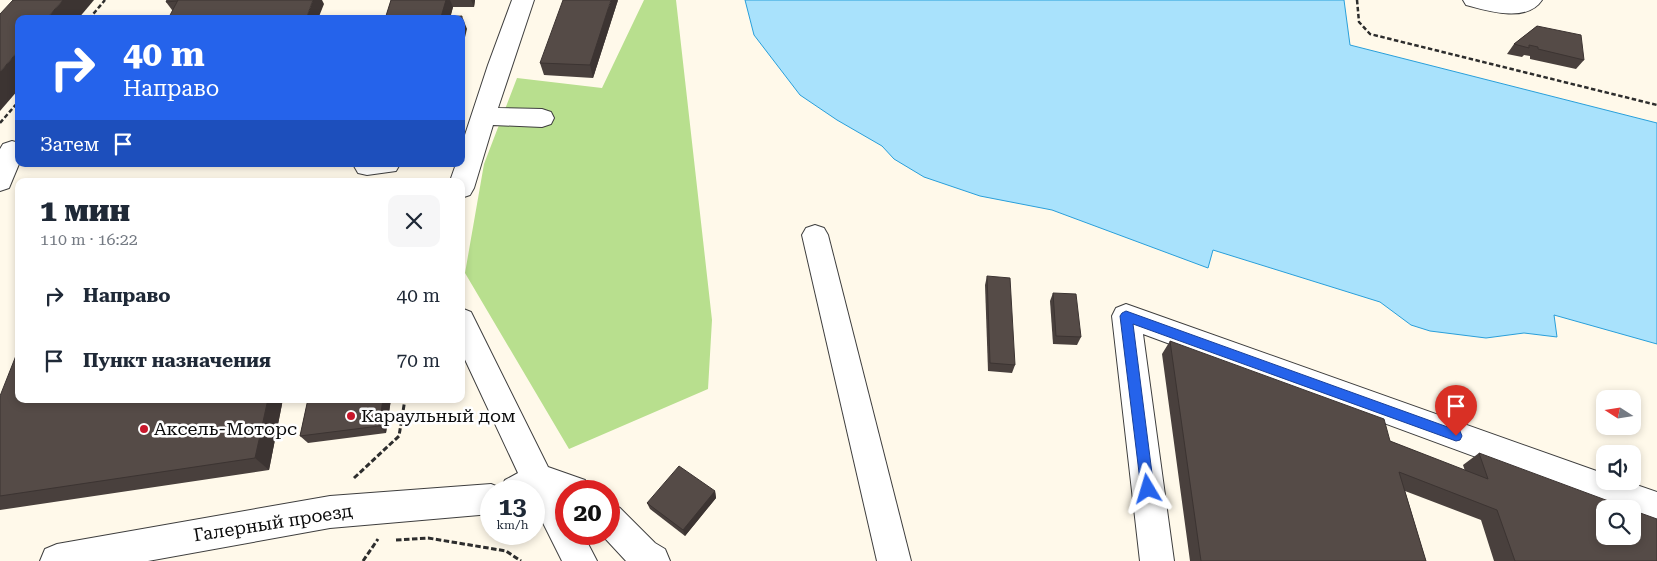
<!DOCTYPE html>
<html lang="ru">
<head>
<meta charset="utf-8">
<style>
	body { margin:0; font-family:"Roboto Serif",serif; background:#f6f6f7; color:#1f2937; height:100vh; display:flex; flex-direction:column; font-size:19px; white-space:nowrap }
	* { box-sizing:border-box; margin:0 }
	p { font-size:16px; color:#747a83 }
	.icon { flex:none; width:28px; height:28px; fill:none; stroke:currentColor; stroke-width:2; stroke-linecap:round; stroke-linejoin:round }
	.map { position:relative; flex:1; overflow:hidden }
	.details { position:absolute; left:15px; top:178px; width:450px; height:225px; display:flex; flex-direction:column; background:#fff; border-radius:10px; box-shadow:0 2px 8px #0003 }
	.details>* { flex:none }
	.hud { position:absolute; left:15px; top:15px; width:450px; height:152px; border-radius:10px; box-shadow:0 2px 8px #0003; background:#2563eb; color:#fff; overflow:hidden }
	.needle { width:32px; rotate:282deg }
	.tools { position:absolute; left:1596px; top:390px; display:grid; gap:10px }
	.tools a { display:grid; place-items:center; width:45px; height:45px; border-radius:10px; background:#fff; box-shadow:0 2px 8px #0003; font-size:25px }
	.speed { position:absolute; left:480px; top:480px; display:flex; gap:10px; font-size:25px; font-weight:700; text-align:center }
	.speed>* { display:grid; place-content:center; width:65px; height:65px; border-radius:50%; background:#fff; box-shadow:0 2px 8px #0003; line-height:1 }
	.speed small { font-size:12px; font-weight:400 }
	.speed .limit { border:8px solid #d22; background:#fff; color:#111 }
	.pin { position:absolute; display:grid; place-items:center; width:42px; height:42px; color:#fff; margin:-51px -21px; border-radius:50% 50% 50% 0; rotate:-45deg; box-shadow:0 0 5px #0007 }
	.pin .icon { rotate:45deg }
	.me { position:absolute; width:55px; margin:-28px; rotate:353deg; stroke-linejoin:round; filter:drop-shadow(0 0 4px #0008) }
	.turn { display:flex; align-items:center; gap:18px; height:105px; padding:0 25px; font-size:22px }
	.turn .icon { width:65px; height:65px; stroke-width:2.5 }
	.turn b { display:block; font-size:35px; line-height:42px }
	.then { display:flex; align-items:center; height:48px; padding:0 25px; background:#0003; gap:10px; font-size:19px }
	.round { display:grid; place-items:center; flex:none; width:52px; height:52px; border-radius:10px; background:#f6f6f7 }
	.summary { display:flex; align-items:center; justify-content:space-between; height:85px; padding:0 25px }
	h1 { font-size:30px; font-weight:800; line-height:38px }
	ul { padding:0; list-style:none }
	li { display:flex; align-items:center; gap:15px; height:65px; padding:0 25px }
	li div { flex:1 }
	li b { display:block; font-size:19px }
	li em { font-style:normal }
	.map>svg:first-child { display:block }
	.forest { fill:#b8df8e }
	.water { fill:#a9e2fc; stroke:#299fda }
	.lines { fill:none; stroke-linecap:round; stroke-linejoin:round }
	.minor-casing { stroke:#3e3e3e; stroke-width:2 }
	.path-far1 { stroke:#2d2d2d; stroke-width:2.5; stroke-dasharray:4.5 2.5; stroke-linecap:butt }
	.path { stroke:#2d2d2d; stroke-width:3; stroke-dasharray:5.5 2.5; stroke-linecap:butt }
	.minor { fill:#fff; fill-rule:evenodd }
	.wall { fill:#49403d }
	.shaded-wall { fill:#3c3432 }
	.building { fill:#554b47; stroke:#3c3432 }
	.route { fill:#2563eb; stroke:#184099 }
	.poi-dot { fill:#c8172b; stroke:#fff; stroke-width:2 }
	.labels { text-anchor:middle; stroke-width:5; stroke-linejoin:round; paint-order:stroke }
	.poi-label { font-size:18px; fill:#0b0b0b; stroke:#fff; text-anchor:start }
	.street-label { font-size:18px; fill:#0b0b0b; stroke:#fff }
</style>
</head>
<body>
<div class="map">
<svg width="1657" height="561" viewBox="0 0 1657 561">
	<rect width="100%" height="100%" fill="#fff9ea"/>
	<path class="forest" d="M644,0h32l36,320 -4,69 -139,60 -104,-176 19,-109 33,-86 85,10z"/>
	<path class="water" d="M745,0h599l6,45 307,78v221l-103,-29 3,22 -33,-4 -38,5 -56,-7 -19,-6 -31,-23 -167,-52 -5,18 -156,-58 -72,-14 -56,-19 -30,-18 -12,-13 -45,-26 -37,-25 -46,-60z"/>
	<g class="lines">
		<defs>
			<g id="minor">
				<path d="M512,0h22l-36,108 44,1 9,3 3,6 -3,6 -9,3 -49,-2 -19,63 -4,7 -9,3v-17h-11l6,-17h5v-17l27,-82z"/>
				<path d="M1463,0h79c-15,23 -54,11 -76,5z"/>
				<path d="M12,141l7,2v21l-10,24 -9,3v-42l3,-5z"/>
				<path d="M356,164h44l-4,7 -29,4 -9,-2 -4,-7z"/>
				<path d="M815,225l9,3 4,7 83,326h-34l-75,-326 4,-7z"/>
				<path d="M1126,304l479,170v7h20l32,11v32l-25,-9v-6h-15l-474,-175 31,227h-34l-28,-245 4,-8z"/>
				<path d="M461,308l10,4 77,155 37,13 5,11h-24v43h17l14,27h-35l-28,-56v-14h-43v23l-161,14 -182,33h-108l5,-12 12,-5 273,-48 161,-12 10,4 4,-8 13,-7 -57,-122z"/>
				<path d="M609,503l11,5 35,35 10,6 5,12h-44l-25,-27h8z"/>
			</g>
		</defs>
		<use href="#minor" class="minor-casing"/>
		<g class="path-far1">
			<path d="M1357,0l2,22 11,12 287,71"/>
			<path d="M89,19l16,-19"/>
			<path d="M0,123l19,-22"/>
		</g>
		<g class="path">
			<path d="M354,478l45,-42 6,-37"/>
			<path d="M396,540l32,-2 78,13 15,10"/>
			<path d="M363,561l15,-22"/>
		</g>
		<use href="#minor" class="minor"/>
	</g>
	<g class="wall">
		<path d="M167,0l157,4 -152,6 -6,-8z"/>
		<path d="M391,0h84l-1,7h-21l-3,10 17,12 -82,-10z"/>
		<path d="M618,0l-25,78 -49,-3 -4,-12z"/>
		<path d="M1537,26l47,34 -8,9 -46,-10v-3l-6,-1 -2,2 -15,-3 7,-10z"/>
		<path d="M987,276l28,89 -3,8 -24,-2 -3,-86z"/>
		<path d="M1053,293l28,44 -4,8 -24,-1 -3,-43z"/>
		<path d="M1170,341l220,100 75,30 -2,-6 16,-12 178,108h-163l-13,-41 -76,-29 21,70h-236l-28,-207z"/>
		<path d="M0,396l283,3 -14,71 -269,40z"/>
		<path d="M308,399h83l-5,34 -78,10 -8,-7z"/>
		<path d="M715,491l1,7 -31,38 -35,-27 -3,-6z"/>
	</g>
	<g class="shaded-wall">
		<path d="M63,0h31l-16,19h-32z"/>
		<path d="M313,0h9l2,4 -6,15h-12z"/>
		<path d="M446,0h4l3,7 -3,12 -9,-2z"/>
		<path d="M471,0h4l-1,7z"/>
		<path d="M611,0h7l-25,78 -3,-13z"/>
		<path d="M462,16l5,13 -6,25v-34z"/>
		<path d="M19,50v39l-19,22v-39z"/>
		<path d="M268,399h15l-14,71 -14,-12z"/>
		<path d="M383,399h8l-5,34 -7,-7z"/>
		<path d="M715,491l1,7 -31,38 -2,-6z"/>
	</g>
	<g class="building">
		<path d="M13,0h50l-17,19h-27v31l-19,22v-58z"/>
		<path d="M167,0h11l-1,1 -11,1z"/>
		<path d="M178,0h135l-7,19h-138z"/>
		<path d="M391,0h55l-5,17 21,-1 -1,4v-1h-76z"/>
		<path d="M563,0h48l-21,65 -50,-2z"/>
		<path d="M1537,26l44,9 3,25 -46,-11v-2l-9,-2v3l-15,-4z"/>
		<path d="M987,276l23,2 5,87 -25,-2z"/>
		<path d="M1053,293l23,1 5,43 -25,-1z"/>
		<path d="M1170,341l214,78 6,22 98,38 -9,-26 151,56h-25v27h27v-26l25,9v42h-142l-18,-51 -98,-38 27,89h-225z"/>
		<path d="M19,348v51h249l-13,59 -255,38v-100z"/>
		<path d="M308,399h75l-4,27 -79,10z"/>
		<path d="M679,466l36,25 -32,39 -36,-27z"/>
	</g>
	<path class="route" d="M1126,311l330,119 4,1 2,5 -2,4 -4,1 -323,-117 21,165 -1,4 -5,2 -5,-2 -2,-4 -21,-173 2,-3z"/>
	<g class="poi-dot">
		<circle cx="351" cy="416" r="5"/>
		<circle cx="144" cy="429" r="5"/>
	</g>
	<g class="labels">
		<g class="poi-label">
			<text x="361" y="422">Караульный дом</text>
			<text x="154" y="435">Аксель-Моторс</text>
		</g>
		<g class="street-label">
			<text transform="translate(273 523) rotate(-9)" y="6">Галерный проезд</text>
		</g>
	</g>
</svg>
<div class="tools">
<a><svg class="needle" viewBox="-14 -14 28 28"><path d="M0-13l5 13h-10z" fill="#e53935"/><path d="M0 13l5-13h-10z" fill="#747a83"/></svg></a>
<a><svg class="icon" aria-label="sound" viewBox="0 0 24 24"><path d="M4 9h4l5-4v14l-5-4H4zM17 9q2 3 0 6"/></svg></a>
<a><svg class="icon" aria-label="search" viewBox="0 0 24 24"><circle cx="10" cy="10" r="6"/><path d="M15 15l6 6"/></svg></a>
</div>
<div class="speed"><div>13<small>km/h</small></div><div class="limit">20</div></div>
<div class="pin" style="left:1456px;top:436px;background:#d93025"><svg class="icon" aria-label="arrive" viewBox="0 0 24 24"><path d="M6 21V4h12l-3 4 3 4H6"/></svg></div>
<svg class="me" style="left:1148px;top:489px" viewBox="-20 -20 40 40"><path d="M0-17L14 15 0 8-14 15z" fill="#2563eb" stroke="#fff" stroke-width="4"/></svg>
<div class="hud">
<div class="turn"><svg class="icon" aria-label="right" viewBox="0 0 24 24"><path d="M7 20v-9h11M14 6l5 5-5 5"/></svg><div><b>40 m</b>Направо</div></div>
<div class="then">Затем<svg class="icon" aria-label="arrive" viewBox="0 0 24 24"><path d="M6 21V4h12l-3 4 3 4H6"/></svg></div>
</div>
<section class="details">
<div class="summary"><div><h1>1 мин</h1><p>110 m · 16:22</p></div><a class="round"><svg class="icon" aria-label="close" viewBox="0 0 24 24"><path d="M6 6l12 12M18 6L6 18"/></svg></a></div>
<ul>
<li><svg class="icon" aria-label="right" viewBox="0 0 24 24"><path d="M7 20v-9h11M14 6l5 5-5 5"/></svg><div><b>Направо</b></div><em>40 m</em></li>
<li><svg class="icon" aria-label="arrive" viewBox="0 0 24 24"><path d="M6 21V4h12l-3 4 3 4H6"/></svg><div><b>Пункт назначения</b></div><em>70 m</em></li>
</ul>
</section>
</div>
</body>
</html>
